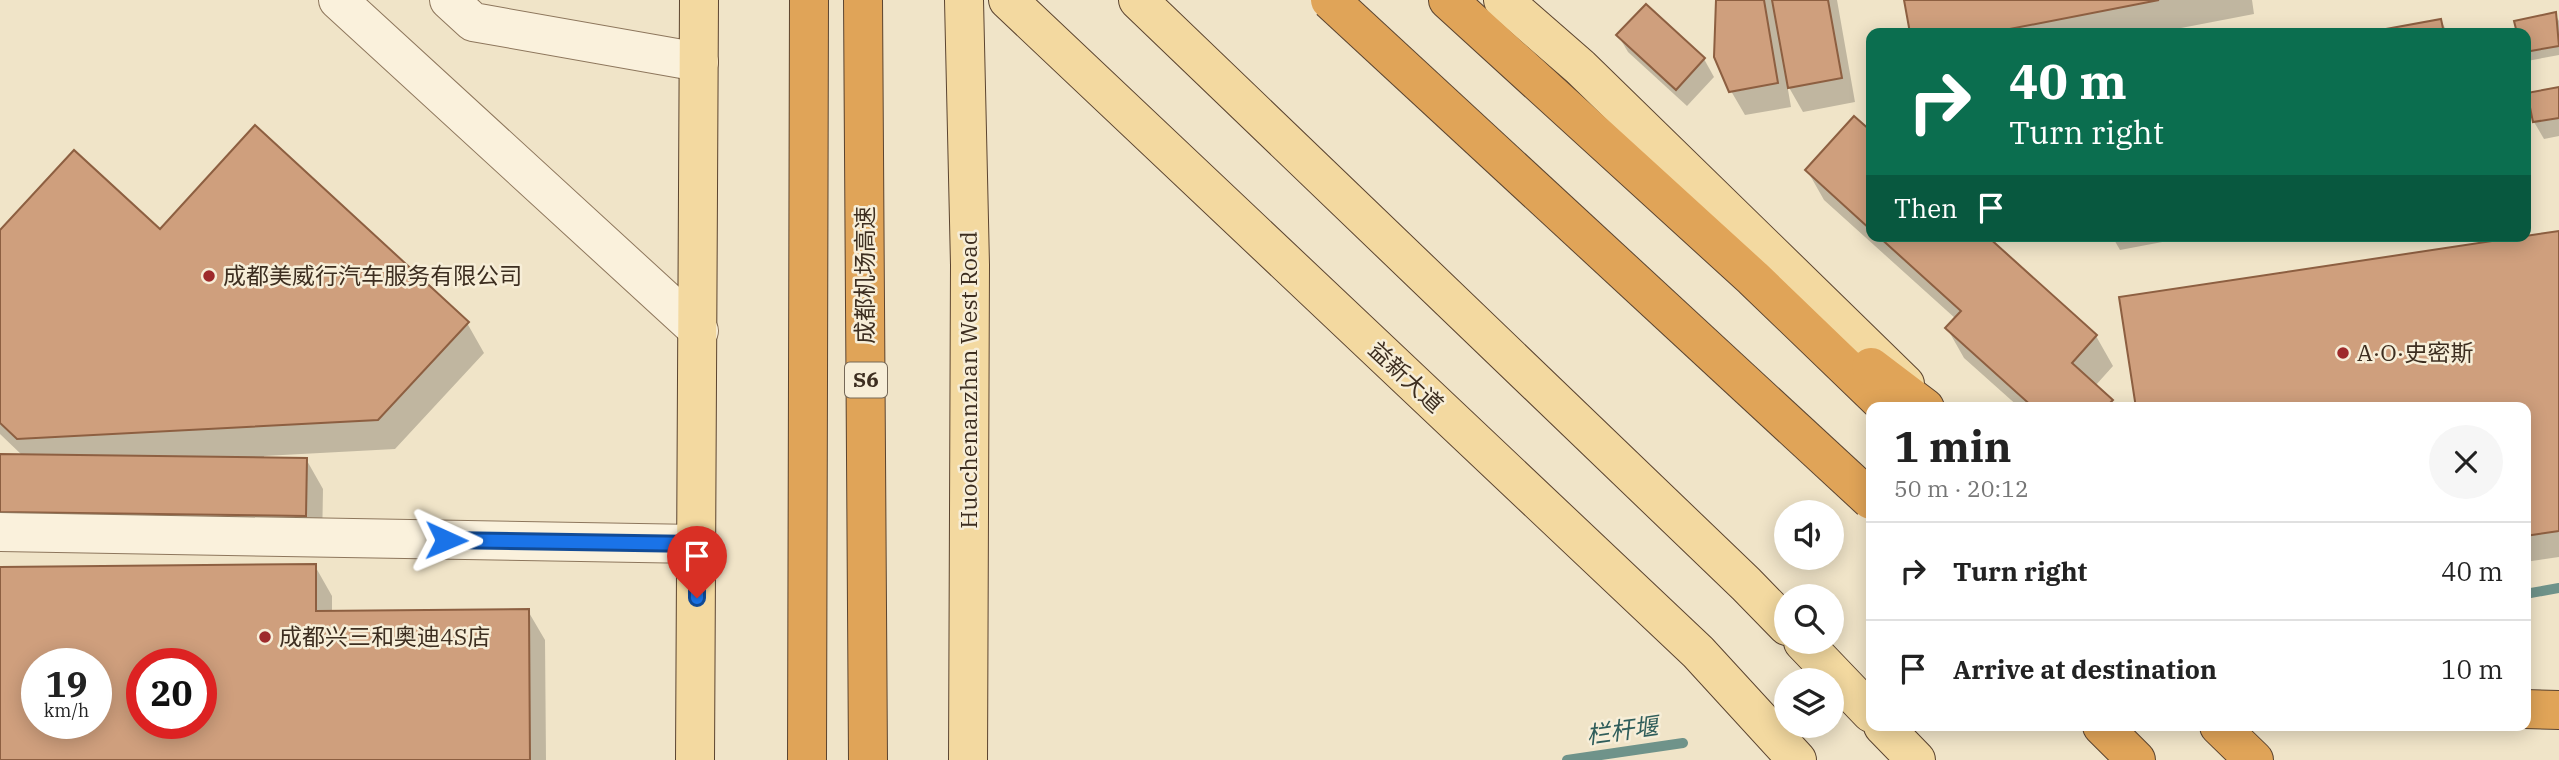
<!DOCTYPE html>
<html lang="en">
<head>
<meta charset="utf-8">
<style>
	body { margin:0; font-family:"IBM Plex Serif","Noto Sans SC",serif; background:#f6f6f6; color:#222; height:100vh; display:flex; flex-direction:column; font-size:26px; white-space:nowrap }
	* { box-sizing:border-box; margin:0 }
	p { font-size:23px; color:#767676 }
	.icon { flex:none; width:38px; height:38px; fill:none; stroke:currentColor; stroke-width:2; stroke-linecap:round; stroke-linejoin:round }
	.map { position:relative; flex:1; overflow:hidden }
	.side { position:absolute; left:1866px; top:402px; width:665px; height:329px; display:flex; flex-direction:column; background:#fff; border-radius:14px; box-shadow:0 4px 18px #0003 }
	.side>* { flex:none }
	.guide { position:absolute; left:1866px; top:28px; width:665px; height:214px; border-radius:14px; box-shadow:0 4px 18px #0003; background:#0b6e4f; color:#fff; overflow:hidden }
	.buttons { position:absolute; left:1774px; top:500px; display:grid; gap:14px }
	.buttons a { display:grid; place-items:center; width:70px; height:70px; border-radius:50%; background:#fff; box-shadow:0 4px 18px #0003; font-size:35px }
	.speed { position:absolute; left:21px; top:648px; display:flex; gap:14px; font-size:35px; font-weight:700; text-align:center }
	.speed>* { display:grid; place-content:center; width:91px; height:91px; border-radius:50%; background:#fff; box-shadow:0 4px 18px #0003; line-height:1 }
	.speed small { font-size:18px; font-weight:400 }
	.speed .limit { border:10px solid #d22; background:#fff; color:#111 }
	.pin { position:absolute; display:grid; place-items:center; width:60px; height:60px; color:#fff; margin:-72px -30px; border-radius:50% 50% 50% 0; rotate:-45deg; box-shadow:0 0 7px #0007 }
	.pin .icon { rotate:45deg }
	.me { position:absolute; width:77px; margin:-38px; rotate:91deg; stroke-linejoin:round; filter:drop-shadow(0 0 5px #0008) }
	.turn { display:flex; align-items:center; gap:24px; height:147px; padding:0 28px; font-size:32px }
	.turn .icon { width:91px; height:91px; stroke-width:2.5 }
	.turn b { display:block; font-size:49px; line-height:60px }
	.then { display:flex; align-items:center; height:66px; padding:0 28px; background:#0003; gap:14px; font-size:26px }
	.round { display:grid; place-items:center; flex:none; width:74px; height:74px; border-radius:37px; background:#f6f6f6 }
	.overview { display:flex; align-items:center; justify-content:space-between; height:119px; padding:0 28px }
	h1 { font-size:42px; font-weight:800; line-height:52px }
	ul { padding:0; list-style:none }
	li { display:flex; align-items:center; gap:21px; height:98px; padding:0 28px; border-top:2px solid #e0e0e0 }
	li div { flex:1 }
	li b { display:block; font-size:26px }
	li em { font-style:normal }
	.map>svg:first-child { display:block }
	.shadow { fill:#0003; fill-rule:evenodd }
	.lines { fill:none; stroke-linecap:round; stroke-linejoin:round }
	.stream { stroke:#6f938a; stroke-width:10 }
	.building { fill:#cf9f7d; stroke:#8d5f41; stroke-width:2; fill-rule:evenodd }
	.minor-casing { stroke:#8d765c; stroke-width:40 }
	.major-casing { stroke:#5b4430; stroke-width:40 }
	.highway-casing { stroke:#5b4430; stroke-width:40 }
	.minor { stroke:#faf1dc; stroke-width:38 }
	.major { stroke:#f3d9a0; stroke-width:38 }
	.highway { stroke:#e0a458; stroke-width:38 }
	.highway-bridge-casing { stroke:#5b4430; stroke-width:40; stroke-linecap:butt }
	.highway-bridge { stroke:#e0a458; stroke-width:38 }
	.route-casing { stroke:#114b97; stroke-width:18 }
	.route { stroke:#1a73e8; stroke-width:12 }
	.poi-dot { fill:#9e2a2b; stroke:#f7eed8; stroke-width:2.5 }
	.labels { text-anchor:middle; stroke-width:5; stroke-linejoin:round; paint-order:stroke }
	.shield { fill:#f7eed8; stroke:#756857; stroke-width:2 }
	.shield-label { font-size:21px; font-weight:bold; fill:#3d2e20 }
	.street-label { font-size:23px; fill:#3d2e20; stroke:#f7eed8 }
	.poi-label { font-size:23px; fill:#3d2e20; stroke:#f7eed8; text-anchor:start }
	.water-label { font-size:24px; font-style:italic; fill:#2f5d5a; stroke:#f7eed8 }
</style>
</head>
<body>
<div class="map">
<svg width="2559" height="760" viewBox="0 0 2559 760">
	<rect width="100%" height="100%" fill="#f0e4c8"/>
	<g class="shadow">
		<path d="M1718,0h119l18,102 -52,10 -16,-28 4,23 -46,8 -14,-24z"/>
		<path d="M1905,0h347l2,14 -99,19h-243z"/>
		<path d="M1646,6l58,53 10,18 -27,29 -59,-54 -10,-17z"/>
		<path d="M2555,14l4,7v34l-32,6 -2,-28h-6l-3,-11z"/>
		<path d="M2441,21l7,12h-74z"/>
		<path d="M2559,89v47l-15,3 -10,-17 -4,-28z"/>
		<path d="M1871,134v102h114l111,100 17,30 -18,20 16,15 5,7h-96l-56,-50 -17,-30 9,-9 -132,-119 -17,-30z"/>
		<path d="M0,232h160l307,91 17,30 -89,96 -131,7v3h42l17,30 -1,56 -322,-4v-85h23l-23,-22z"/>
		<path d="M2559,233v324l-34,5v-154z"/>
		<path d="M2112,236h82l-74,14z"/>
		<path d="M315,566l17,30v16l196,-1 17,29 1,120h-546v-191zM37,663h59v60h-59zM142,663h59v60h-59z"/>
	</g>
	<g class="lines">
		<g class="stream">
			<path d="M2525,594l34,-6"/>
			<path d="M1567,760l116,-17"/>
		</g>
	</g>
	<g class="building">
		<path d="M1716,0h48l14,83 -49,9 -15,-35z"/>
		<path d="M1772,0h56l14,78 -54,10z"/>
		<path d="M1904,0h255l-170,33h-79z"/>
		<path d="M1646,4l59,54 -29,32 -60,-55z"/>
		<path d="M2556,12l3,34 -34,6v-19h-8l-3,-12z"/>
		<path d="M2441,19l3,14h-80z"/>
		<path d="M2559,87v31l-26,4 -6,-29z"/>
		<path d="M1854,116l17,15v99l-66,-60z"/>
		<path d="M255,125l214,197 -91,98 -361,19 -17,-16v-193l74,-80 86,79z"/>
		<path d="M2559,231v300l-34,5v-128h-389l-17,-111z"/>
		<path d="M1878,236h109l110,99 -25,28 41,37 -8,8h-71l-89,-80 16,-17z"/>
		<path d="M0,454l307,4 -1,58 -306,-4z"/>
		<path d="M316,564v47l213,-2 1,151h-530v-193zM37,663h59v60h-59zM142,663h59v60h-59z"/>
	</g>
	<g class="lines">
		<defs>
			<g id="minor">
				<path d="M338,0l361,331"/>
				<path d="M449,0l24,22 226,40"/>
				<path d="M0,532l697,12"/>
			</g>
			<g id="major">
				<path d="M964,0l6,265 -2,495"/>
				<path d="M1008,0l690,652 99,108"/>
				<path d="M1138,0l608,584 41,42"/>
				<path d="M1503,0l77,67 325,317"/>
				<path d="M1803,642l68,71"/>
				<path d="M1883,726l33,34"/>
				<path d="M695,760l4,-760"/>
			</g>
			<g id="highway">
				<path d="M863,0l5,760"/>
				<path d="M1448,0l305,278 135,130"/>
				<path d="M1871,367l54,41"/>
				<path d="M2525,709l34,1"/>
				<path d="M2102,726l34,34"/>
				<path d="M2219,726l35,34"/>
				<path d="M807,760l2,-760"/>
			</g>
		</defs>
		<use href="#minor" class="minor-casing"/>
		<use href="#major" class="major-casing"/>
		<use href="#highway" class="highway-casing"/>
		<use href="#minor" class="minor"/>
		<use href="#major" class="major"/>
		<use href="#highway" class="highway"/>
		<defs>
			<path id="highway-bridge" d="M1330,0l541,500"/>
		</defs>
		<use href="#highway-bridge" class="highway-bridge-casing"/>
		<use href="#highway-bridge" class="highway-bridge"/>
	</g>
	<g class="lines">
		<defs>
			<path id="route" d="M446,540l251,4v54"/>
		</defs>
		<use href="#route" class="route-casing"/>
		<use href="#route" class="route"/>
	</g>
	<g class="poi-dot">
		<circle cx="209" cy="276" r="7"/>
		<circle cx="2343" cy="353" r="7"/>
		<circle cx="265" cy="637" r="7"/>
	</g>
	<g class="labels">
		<rect class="shield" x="845" y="362.5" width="42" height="35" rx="5"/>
		<g class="shield-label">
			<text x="866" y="387">S6</text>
		</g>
		<g class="street-label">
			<text transform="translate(865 275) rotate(-90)" y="8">成都机场高速</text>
			<text transform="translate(1406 377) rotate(43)" y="8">益新大道</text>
			<text transform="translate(969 380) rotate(-90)" y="8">Huochenanzhan West Road</text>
		</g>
		<g class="poi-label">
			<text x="223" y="284">成都美威行汽车服务有限公司</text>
			<text x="2357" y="361">A·O·史密斯</text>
			<text x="279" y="645">成都兴三和奥迪4S店</text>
		</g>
		<g class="water-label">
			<text transform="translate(1622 731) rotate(-8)" y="8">栏杆堰</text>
		</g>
	</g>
</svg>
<div class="buttons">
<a><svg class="icon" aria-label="sound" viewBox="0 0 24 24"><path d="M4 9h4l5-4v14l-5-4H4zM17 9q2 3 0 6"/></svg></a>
<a><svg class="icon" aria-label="search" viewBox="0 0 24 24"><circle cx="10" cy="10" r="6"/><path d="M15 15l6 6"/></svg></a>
<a><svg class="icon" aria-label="layers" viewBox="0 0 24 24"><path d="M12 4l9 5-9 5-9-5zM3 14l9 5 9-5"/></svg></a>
</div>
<div class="speed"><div>19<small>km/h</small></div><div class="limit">20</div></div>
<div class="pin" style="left:697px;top:598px;background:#d93025"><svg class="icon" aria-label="arrive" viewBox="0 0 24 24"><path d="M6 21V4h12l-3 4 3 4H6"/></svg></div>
<svg class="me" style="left:446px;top:540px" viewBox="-20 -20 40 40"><path d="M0-17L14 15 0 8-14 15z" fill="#1a73e8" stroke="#fff" stroke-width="4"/></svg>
<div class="guide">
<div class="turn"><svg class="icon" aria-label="right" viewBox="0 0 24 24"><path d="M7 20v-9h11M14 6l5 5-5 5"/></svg><div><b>40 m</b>Turn right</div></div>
<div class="then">Then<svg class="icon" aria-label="arrive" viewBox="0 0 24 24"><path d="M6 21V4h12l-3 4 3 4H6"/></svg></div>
</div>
<section class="side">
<div class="overview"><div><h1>1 min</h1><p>50 m · 20:12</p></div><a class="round"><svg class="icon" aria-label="close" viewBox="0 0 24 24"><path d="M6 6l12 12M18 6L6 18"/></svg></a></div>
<ul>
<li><svg class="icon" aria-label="right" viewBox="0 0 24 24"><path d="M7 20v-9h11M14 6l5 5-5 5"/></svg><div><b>Turn right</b></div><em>40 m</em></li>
<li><svg class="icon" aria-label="arrive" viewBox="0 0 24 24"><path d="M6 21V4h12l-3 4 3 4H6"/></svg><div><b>Arrive at destination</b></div><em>10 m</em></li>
</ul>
</section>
</div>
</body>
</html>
